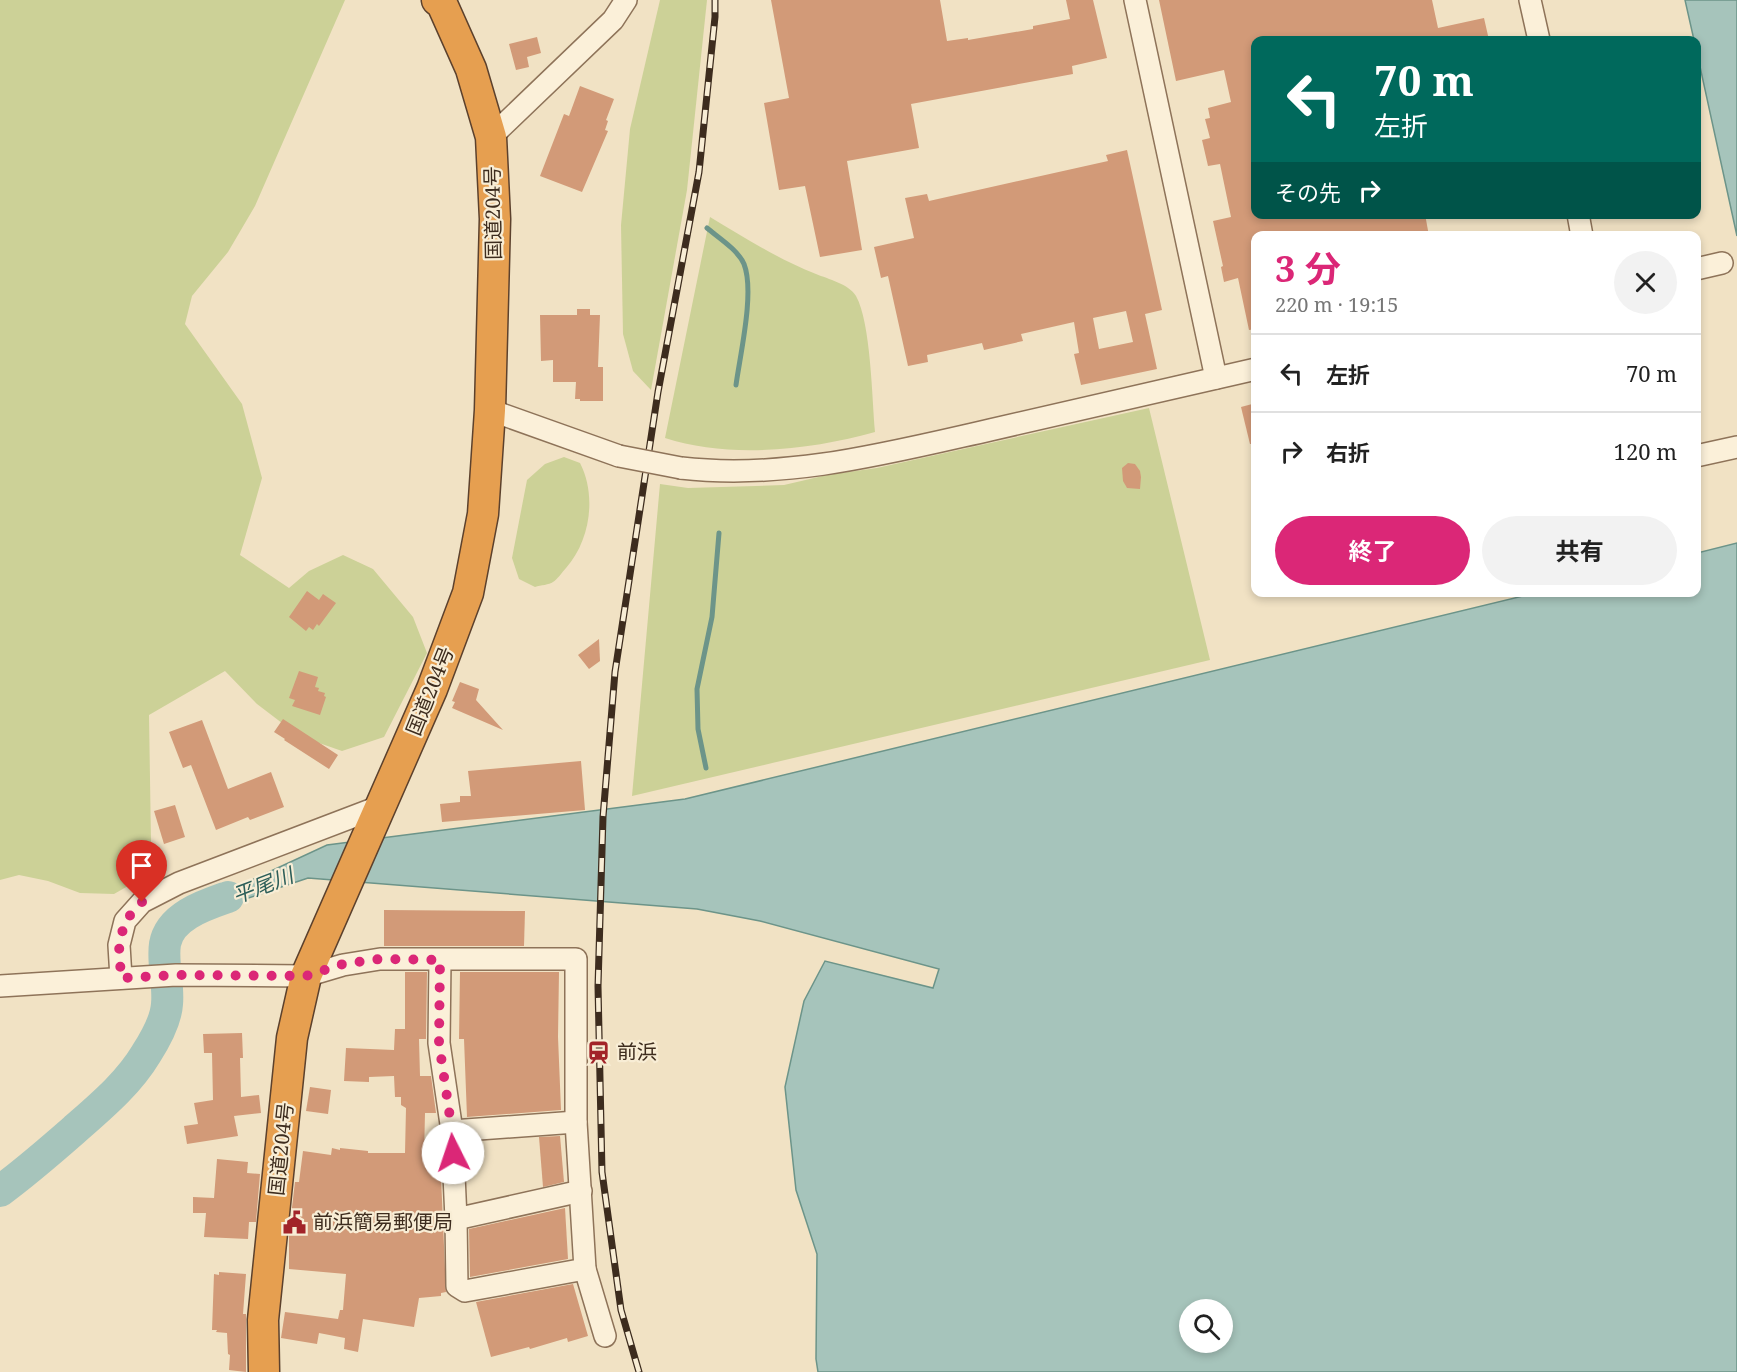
<!DOCTYPE html>
<html lang="ja">
<head>
<meta charset="utf-8">
<style>
	body { margin:0; font-family:"Noto Serif","Noto Sans JP",serif; background:#f2f2f2; color:#222; height:100vh; display:flex; flex-direction:column; font-size:22px; white-space:nowrap }
	* { box-sizing:border-box; margin:0 }
	p { font-size:20px; color:#767676 }
	.icon { flex:none; width:33px; height:33px; fill:none; stroke:currentColor; stroke-width:2; stroke-linecap:round; stroke-linejoin:round }
	.map { position:relative; flex:1; overflow:hidden }
	.details { position:absolute; left:1251px; top:231px; width:450px; height:366px; display:flex; flex-direction:column; background:#fff; border-radius:12px; box-shadow:0 3px 9px #0003 }
	.details>* { flex:none }
	.banner { position:absolute; left:1251px; top:36px; width:450px; height:183px; border-radius:12px; box-shadow:0 3px 9px #0003; background:#00695c; color:#fff; overflow:hidden }
	.tools { position:absolute; left:1179px; top:1299px; display:grid; gap:12px }
	.tools a { display:grid; place-items:center; width:54px; height:54px; border-radius:50%; background:#fff; box-shadow:0 3px 9px #0003; font-size:30px }
	.pin { position:absolute; display:grid; place-items:center; width:51px; height:51px; color:#fff; margin:-62px -26px; border-radius:50% 50% 50% 0; rotate:-45deg; box-shadow:0 0 6px #0007 }
	.pin .icon { rotate:45deg }
	.me { position:absolute; width:66px; margin:-33px; rotate:356deg; stroke-linejoin:round; filter:drop-shadow(0 0 4px #0008) }
	.turn { display:flex; align-items:center; gap:21px; height:126px; padding:0 24px; font-size:27px }
	.turn .icon { width:78px; height:78px; stroke-width:2.5 }
	.turn b { display:block; font-size:42px; line-height:51px }
	.then { display:flex; align-items:center; height:57px; padding:0 24px; background:#0003; gap:12px; font-size:22px }
	.round { display:grid; place-items:center; flex:none; width:63px; height:63px; border-radius:32px; background:#f2f2f2 }
	.overview { display:flex; align-items:center; justify-content:space-between; height:102px; padding:0 24px }
	h1 { font-size:36px; font-weight:700; line-height:45px; color:#db2777 }
	.cta { display:flex; gap:12px; margin-top:auto; padding:12px 24px }
	.cta a { flex:1; height:69px; border-radius:36px; background:#db2777; color:#fff; font-size:24px; font-weight:700; line-height:69px; text-align:center }
	.cta a+a { background:#f2f2f2; color:#222 }
	ul { padding:0; list-style:none }
	li { display:flex; align-items:center; gap:18px; height:78px; padding:0 24px; border-top:2px solid #e0e0e0 }
	li div { flex:1 }
	li b { display:block; font-size:22px }
	li em { font-style:normal }
	.map>svg:first-child { display:block }
	.green { fill:#ccd197 }
	.water { fill:#a6c4bb; stroke:#6c9489; stroke-width:1.5; fill-rule:evenodd }
	.lines { fill:none; stroke-linecap:round; stroke-linejoin:round }
	.stream { stroke:#6c9489; stroke-width:5 }
	.river { stroke:#a6c4bb; stroke-width:32 }
	.building { fill:#d29a78; fill-rule:evenodd }
	.minor-casing { stroke:#8e7359; stroke-width:24 }
	.highway-casing { stroke:#5c412d; stroke-width:33 }
	.minor { stroke:#fbf0d9; stroke-width:21 }
	.highway { stroke:#e69f50; stroke-width:30 }
	.rail-casing { stroke:#3d2c1e; stroke-width:7 }
	.rail { stroke:#f8edd5; stroke-width:4.5; stroke-dasharray:14; stroke-linecap:butt }
	.minor-bridge-casing { stroke:#8e7359; stroke-width:24; stroke-linecap:butt }
	.minor-bridge { stroke:#fbf0d9; stroke-width:21 }
	.route { stroke:#db2777; stroke-width:10; stroke-dasharray:0 18 }
	.labels { text-anchor:middle; stroke-width:4.5; stroke-linejoin:round; paint-order:stroke }
	.street-label { font-size:20px; fill:#3d2c1e; stroke:#f8edd5 }
	.poi-label { font-size:20px; fill:#3d2c1e; stroke:#f8edd5; text-anchor:start }
	.water-label { font-size:21px; font-style:italic; fill:#2c5e59; stroke:#f8edd5 }
</style>
</head>
<body>
<div class="map">
<svg width="1737" height="1372" viewBox="0 0 1737 1372">
	<rect width="100%" height="100%" fill="#f1e2c4"/>
	<g class="green">
		<path d="M0,0h345l-90,206 -27,46 -36,44 -7,28 57,80 20,74 -22,77 49,33 20,-17 34,-16 30,14 40,48 14,36 -43,84 -42,14 -43,-15 -42,-32 -32,-33 -76,44 2,128 3,15 -12,20 -28,16 -34,-1 -32,-12 -29,-6 -19,5z"/>
		<path d="M660,0h47l-20,190 -36,200 -18,-19 -10,-37 -2,-109 9,-96z"/>
		<path d="M710,217c35,21 68,42 106,57 12,5 33,10 40,22 15,27 16,103 19,136 -64,18 -146,27 -210,6z"/>
		<path d="M1149,408l61,252 -578,136 28,-312 28,4 96,-3 43,-10 50,-7z"/>
		<path d="M564,457l16,6c17,33 10,78 -14,105 -4,4 -8,11 -13,14 -4,3 -12,3 -18,5l-16,-8 -7,-21 15,-78 18,-16z"/>
	</g>
	<g class="water">
		<path d="M1685,0h52v236l-40,-183 -1,-13h-2z"/>
		<path d="M1737,543v829h-919l-2,-13 1,-105 -21,-64 -11,-103 19,-86 21,-40 108,27 6,-19 -179,-48 -63,-12 -389,-31 -110,37 -10,1v-3l27,-16 112,-52 358,-46 850,-206 161,-1 1,-39zM1190,1310h32v32h-32z"/>
	</g>
	<g class="lines">
		<g class="stream">
			<path d="M707,228c12,10 31,22 37,36 11,28 -4,91 -8,121"/>
			<path d="M706,768l-8,-39 -1,-40 15,-72 7,-84"/>
		</g>
		<path class="river" d="M0,1191c26,-19 50,-40 74,-61 26,-23 54,-46 72,-76 9,-14 20,-34 21,-50 2,-20 -5,-41 -2,-60 5,-28 40,-39 63,-47"/>
	</g>
	<g class="building">
		<path d="M771,0h169l7,41 21,-3v2l65,-11v-3l37,-7 -4,-19h27l14,58 -35,8 1,8 -162,30 8,44 -72,13 15,89 -42,7 -15,-71 -26,4 -15,-87 25,-5z"/>
		<path d="M1159,0h273l6,28 46,-10 5,22h-233v174h169l4,22h-173v93l-7,1 -11,-52 -14,4 -3,-15 2,-1 -10,-45 18,-4 -11,-53 -12,2 -6,-26 8,-2 -5,-19 5,-1 -2,-10 23,-6 -7,-32 -48,11z"/>
		<path d="M537,37l4,16 -14,4 2,10 -13,3 -7,-26z"/>
		<path d="M580,86l34,13 -8,21 2,1 -3,9 3,1 -26,61 -42,-16 24,-62 5,2z"/>
		<path d="M1127,150l35,160 -17,4 12,55 -76,16 -7,-31 5,-1 -5,-31 -53,12 2,7 -39,9 -2,-7 -55,12 1,7 -20,4 -20,-90 -7,2 -7,-31 40,-9 -9,-40 22,-4 2,7 179,-40 -2,-6zM1126,311l7,31 -34,7 -6,-31z"/>
		<path d="M577,309h13v6h10l-2,52h5v34h-23v-2h-5l1,-17h-23v-22l-12,1 -1,-46h37z"/>
		<path d="M1256,403v41h-6l-9,-37z"/>
		<path d="M1128,463l7,1 5,7 1,6 -1,12 -13,-1 -4,-7 -1,-13z"/>
		<path d="M307,591l12,9 4,-6 13,9 -17,23 -2,-2 -4,6 -4,-3 -3,4 -17,-14z"/>
		<path d="M599,639l1,22 -11,8 -11,-14z"/>
		<path d="M299,671l19,6 -3,10 4,1 -1,3 7,2 -1,3 2,1 -6,18 -28,-9 3,-6 -6,-2z"/>
		<path d="M460,682l19,7 -3,11 27,30 -51,-22 3,-6 -3,-1z"/>
		<path d="M283,719l55,36 -9,14 -45,-29 1,-1 -11,-7z"/>
		<path d="M202,720l26,69 43,-17 13,35 -34,13 -2,-3 -32,13 -25,-65 -8,3 -14,-36z"/>
		<path d="M581,761l4,49 -143,12 -2,-18 20,-2v-6h11l-3,-25z"/>
		<path d="M175,805l10,32 -21,7 -10,-33z"/>
		<path d="M384,910l141,1 -1,35h-140z"/>
		<path d="M405,972h22l-1,67h-7l1,37h11l5,37h-11l-1,42 16,-1 6,138 -5,1v3l-22,2 -5,29 -51,-8 -5,33 -14,-3 1,-11 -26,-5 -2,11 -36,-6 4,-26 53,7 2,-9h3l3,-36 -57,-5v-36l6,-51h4l4,-31 28,4 1,-7 8,2v-2l28,3v2h37l1,-45 -5,-3v-8h-6l-1,-21 -25,1v5l-25,-1 2,-33 48,2 1,-21h10z"/>
		<path d="M460,972h99l-1,65 3,73 -94,7 -3,-78h-5z"/>
		<path d="M242,1033l1,25h-3l1,39 18,-2 2,18 -27,3 4,20 -51,8 -3,-18 14,-2 -4,-21 19,-3 -1,-47h-8l-1,-19z"/>
		<path d="M310,1087l21,3 -3,24 -22,-3z"/>
		<path d="M560,1136l4,46 -21,5 -4,-50z"/>
		<path d="M217,1159l31,3 -1,11 13,1 -4,48h-7l-1,17 -44,-2 2,-24h-13v-16l21,1z"/>
		<path d="M565,1208l3,51 -98,18 -1,-48z"/>
		<path d="M219,1272l27,2 -3,40h3v58l-17,-2 1,-15 -2,-1 -1,-21 -11,-1 1,-2h-5l2,-56 5,1z"/>
		<path d="M573,1284l15,52 -20,6 -1,-4 -37,11 -1,-2 -38,10 -15,-55z"/>
	</g>
	<g class="lines">
		<defs>
			<g id="minor">
				<path d="M1135,0l81,378"/>
				<path d="M1530,0l9,40"/>
				<path d="M491,137l122,-117 13,-20"/>
				<path d="M1578,214l4,22"/>
				<path d="M1696,269l26,-6"/>
				<path d="M490,410l129,46"/>
				<path d="M1696,456l41,-9"/>
				<path d="M681,468c105,12 207,-15 309,-38 88,-21 177,-41 266,-61"/>
				<path d="M440,960l-1,83 13,88"/>
				<path d="M121,978l-2,-33 6,-24 17,-19 37,-19 202,-77"/>
				<path d="M0,986l176,-11 130,1 37,-11 37,-6h196v163l9,147 -120,22 -8,-5 -1,-67"/>
				<path d="M576,1122l-124,9 4,88 125,-28"/>
				<path d="M585,1269l20,67"/>
			</g>
			<path id="highway" d="M264,1372l-1,-52 29,-282 14,-62 126,-287 36,-96 15,-79 7,-104 5,-191 -4,-82 -20,-68 -29,-65 -5,-4"/>
		</defs>
		<use href="#minor" class="minor-casing"/>
		<use href="#highway" class="highway-casing"/>
		<use href="#minor" class="minor"/>
		<use href="#highway" class="highway"/>
		<defs>
			<path id="rail" d="M639,1372l-18,-62 -19,-138 -4,-186 5,-169 12,-145 43,-280 41,-220 16,-155v-17"/>
		</defs>
		<use href="#rail" class="rail-casing"/>
		<use href="#rail" class="rail"/>
		<defs>
			<path id="minor-bridge" d="M619,456l62,12"/>
		</defs>
		<use href="#minor-bridge" class="minor-bridge-casing"/>
		<use href="#minor-bridge" class="minor-bridge"/>
	</g>
	<g class="lines">
		<path class="route" d="M142,902l-17,19 -6,24 2,33 55,-3 130,1 37,-12 37,-5 60,1 -1,83 13,88 1,22"/>
	</g>
	<defs>
		<symbol id="station-bare" viewBox="-9 -9 18 18"><path d="M-3-6H3Q5-6 5-4V2Q5 4 3 4L4.5 6H3L1.5 4h-3L-3 6H-4.5L-3 4Q-5 4-5 2V-4Q-5-6-3-6ZM-3.5-4v3h7v-3ZM-3.5 1v1.5H-2V1ZM2 1v1.5H3.5V1Z" fill="#a22429" stroke="#f8edd5" stroke-width="2.5" paint-order="stroke"/></symbol>
		<symbol id="civic-bare" viewBox="-9 -9 18 18"><path d="M-.6-6.5H3V-4.5H.6V-3L4-1V1h2V6H-6V1h2V-1L-.6-3ZM-1.2 2.5V6h2.4V2.5Z" fill="#a22429" stroke="#f8edd5" stroke-width="2.5" paint-order="stroke"/></symbol>
	</defs>
	<g fill-rule="evenodd">
		<use href="#station-bare" x="582" y="1036" width="33" height="33"/>
		<use href="#civic-bare" x="278" y="1206" width="33" height="33"/>
	</g>
	<g class="labels">
		<g class="street-label">
			<text transform="translate(493 213) rotate(-91)" y="7">国道204号</text>
			<text transform="translate(430 691) rotate(-68)" y="7">国道204号</text>
			<text transform="translate(281 1149) rotate(-84)" y="7">国道204号</text>
		</g>
		<g class="poi-label">
			<text x="617" y="1059">前浜</text>
			<text x="313" y="1229">前浜簡易郵便局</text>
		</g>
		<g class="water-label">
			<text transform="translate(263 886) rotate(-21)" y="7">平尾川</text>
		</g>
	</g>
</svg>
<div class="tools">
<a><svg class="icon" aria-label="search" viewBox="0 0 24 24"><circle cx="10" cy="10" r="6"/><path d="M15 15l6 6"/></svg></a>
</div>
<div class="pin" style="left:142px;top:902px;background:#d93025"><svg class="icon" aria-label="arrive" viewBox="0 0 24 24"><path d="M6 21V4h12l-3 4 3 4H6"/></svg></div>
<svg class="me" style="left:453px;top:1153px" viewBox="-20 -20 40 40"><circle r="19" fill="#fff"/><path d="M0-13L10 11 0 6-10 11z" fill="#db2777"/></svg>
<div class="banner">
<div class="turn"><svg class="icon" aria-label="left" viewBox="0 0 24 24"><path d="M17 20v-9H6M10 6l-5 5 5 5"/></svg><div><b>70 m</b>左折</div></div>
<div class="then">その先<svg class="icon" aria-label="right" viewBox="0 0 24 24"><path d="M7 20v-9h11M14 6l5 5-5 5"/></svg></div>
</div>
<section class="details">
<div class="overview"><div><h1>3 分</h1><p>220 m · 19:15</p></div><a class="round"><svg class="icon" aria-label="close" viewBox="0 0 24 24"><path d="M6 6l12 12M18 6L6 18"/></svg></a></div>
<ul>
<li><svg class="icon" aria-label="left" viewBox="0 0 24 24"><path d="M17 20v-9H6M10 6l-5 5 5 5"/></svg><div><b>左折</b></div><em>70 m</em></li>
<li><svg class="icon" aria-label="right" viewBox="0 0 24 24"><path d="M7 20v-9h11M14 6l5 5-5 5"/></svg><div><b>右折</b></div><em>120 m</em></li>
</ul>
<div class="cta"><a>終了</a><a>共有</a></div>
</section>
</div>
</body>
</html>
